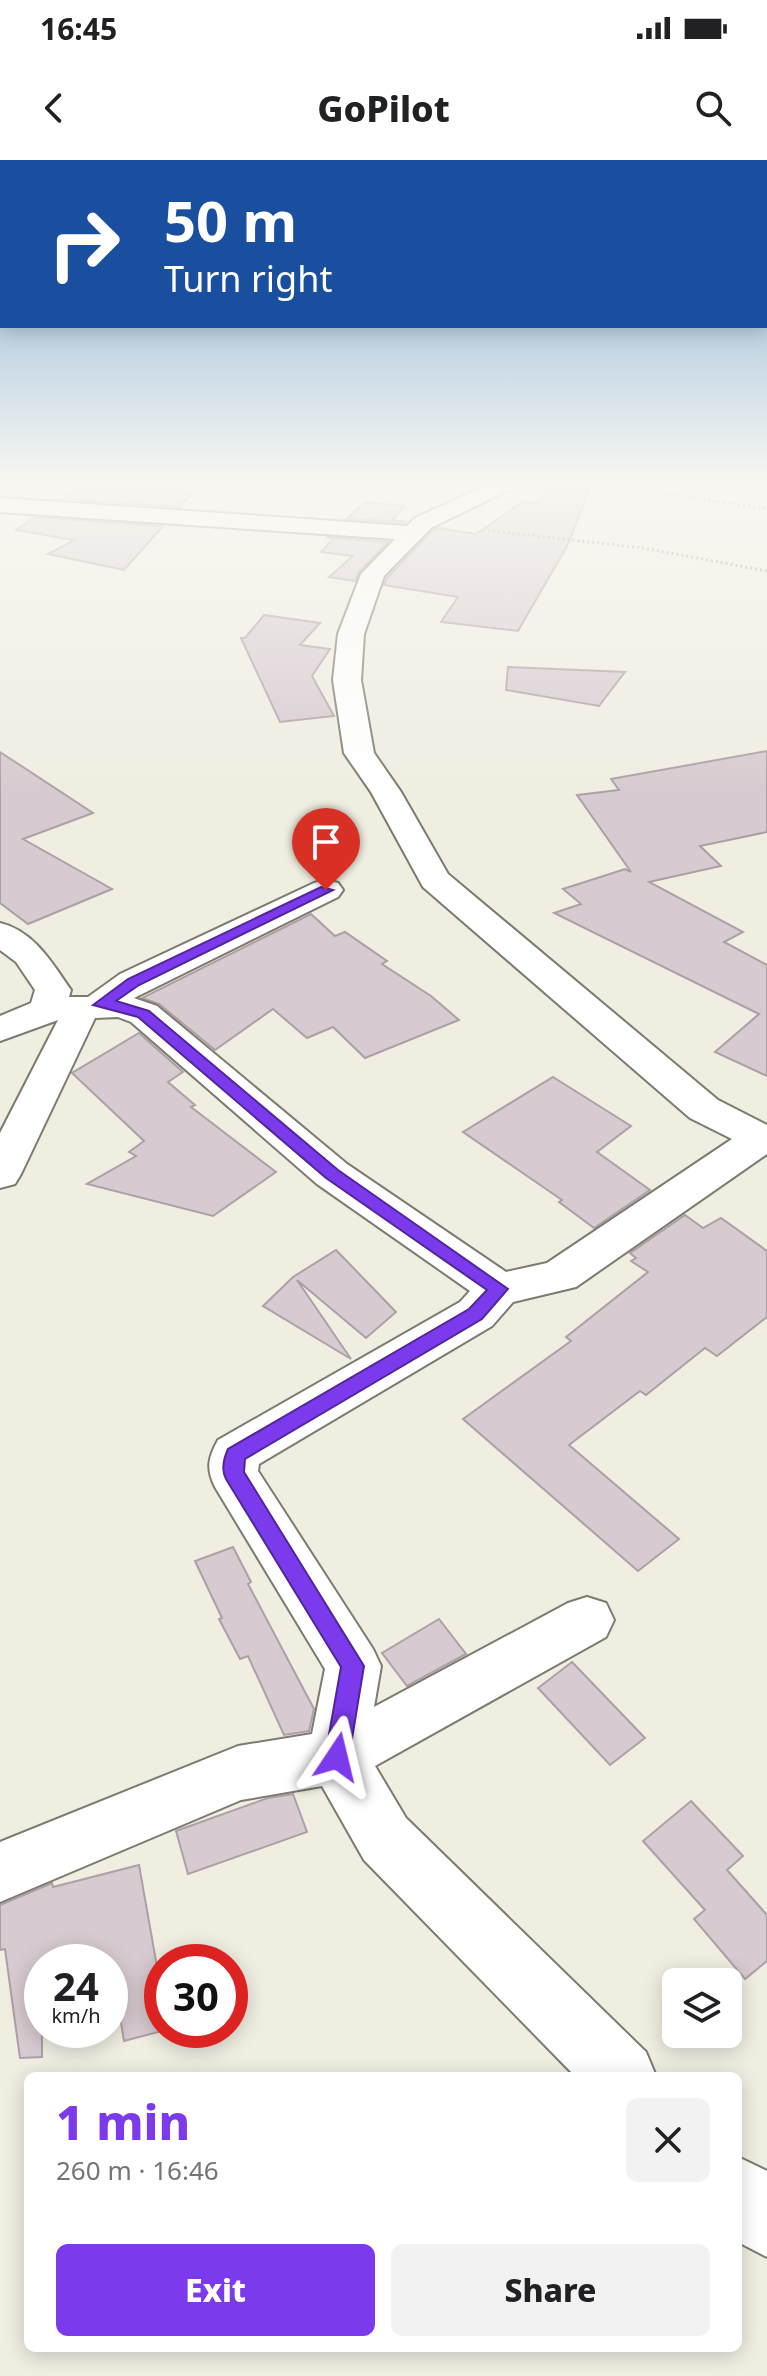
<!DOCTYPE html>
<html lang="en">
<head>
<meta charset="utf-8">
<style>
	body { margin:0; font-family:"Noto Sans",sans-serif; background:#f2f2f2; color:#202124; height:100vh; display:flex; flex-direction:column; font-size:30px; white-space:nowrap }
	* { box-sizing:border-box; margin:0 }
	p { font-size:26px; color:#757577 }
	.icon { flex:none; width:44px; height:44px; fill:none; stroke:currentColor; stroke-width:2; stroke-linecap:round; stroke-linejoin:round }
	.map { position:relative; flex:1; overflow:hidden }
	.panel { position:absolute; left:24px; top:1912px; width:718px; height:280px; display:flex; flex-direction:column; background:#fff; border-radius:12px; box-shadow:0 4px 20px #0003 }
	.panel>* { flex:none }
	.hud { position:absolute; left:0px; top:0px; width:768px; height:168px; box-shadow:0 4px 20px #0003; background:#1a4fa0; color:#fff; overflow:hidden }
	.buttons { position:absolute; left:662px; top:1808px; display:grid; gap:16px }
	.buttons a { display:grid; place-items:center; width:80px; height:80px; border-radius:12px; background:#fff; box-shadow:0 4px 20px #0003; font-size:40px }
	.speed { position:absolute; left:24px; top:1784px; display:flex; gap:16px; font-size:40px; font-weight:700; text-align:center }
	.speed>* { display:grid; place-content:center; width:104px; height:104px; border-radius:50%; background:#fff; box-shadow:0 4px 20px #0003; line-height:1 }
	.speed small { font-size:20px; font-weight:400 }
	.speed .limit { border:12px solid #d22; background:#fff; color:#111 }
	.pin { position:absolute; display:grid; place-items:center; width:68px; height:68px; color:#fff; margin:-82px -34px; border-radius:50% 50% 50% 0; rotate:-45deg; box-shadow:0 0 8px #0007 }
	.pin .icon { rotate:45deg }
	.me { position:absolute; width:88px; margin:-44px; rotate:10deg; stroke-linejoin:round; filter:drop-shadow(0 0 6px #0008) }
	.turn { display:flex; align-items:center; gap:28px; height:168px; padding:0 32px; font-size:36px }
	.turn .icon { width:104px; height:104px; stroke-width:2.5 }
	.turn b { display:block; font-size:56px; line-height:68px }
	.round { display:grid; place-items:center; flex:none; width:84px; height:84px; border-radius:12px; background:#f2f2f2 }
	.overview { display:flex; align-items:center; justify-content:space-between; height:136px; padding:0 32px }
	h1 { font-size:48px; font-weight:800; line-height:60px; color:#7c3aed }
	.action { display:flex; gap:16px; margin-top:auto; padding:16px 32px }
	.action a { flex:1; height:92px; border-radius:12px; background:#7c3aed; color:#fff; font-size:32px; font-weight:800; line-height:92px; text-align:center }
	.action a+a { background:#f2f2f2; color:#202124 }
	.status { display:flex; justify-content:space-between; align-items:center; height:56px; padding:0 40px; background:#fff; direction:ltr }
	.status svg { height:22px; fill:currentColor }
	header { display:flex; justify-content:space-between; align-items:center; height:104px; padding:0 32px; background:#fff; font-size:36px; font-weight:800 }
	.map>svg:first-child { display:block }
	.building { fill:#d7cad0; stroke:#aca0a6; stroke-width:2 }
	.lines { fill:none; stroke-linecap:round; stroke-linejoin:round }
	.minor-casing { stroke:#7d7a6f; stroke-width:4 }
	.path { stroke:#99978e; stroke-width:3; stroke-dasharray:2 3; stroke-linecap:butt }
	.minor { fill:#fff; fill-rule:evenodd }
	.route { fill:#7c3aed; stroke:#51269a; stroke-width:2 }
</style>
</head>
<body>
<div class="status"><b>16:45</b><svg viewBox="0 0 49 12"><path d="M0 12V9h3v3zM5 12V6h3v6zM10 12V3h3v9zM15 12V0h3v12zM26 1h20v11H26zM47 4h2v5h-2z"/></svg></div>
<header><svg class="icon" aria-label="back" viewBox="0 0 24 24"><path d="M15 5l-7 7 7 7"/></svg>GoPilot<svg class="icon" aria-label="search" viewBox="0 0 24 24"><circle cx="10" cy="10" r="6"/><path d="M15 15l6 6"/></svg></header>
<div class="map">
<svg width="767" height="2216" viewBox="0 0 767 2216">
	<rect width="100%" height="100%" fill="#f0ede1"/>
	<g class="building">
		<path d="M97,326l96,6 -13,15 -117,-8 20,-12z"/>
		<path d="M549,328l40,3 -22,55 -49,85 -77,-9 17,-25 -74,-12 3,-7 46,-48 6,-2 37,6 48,-33 12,3z"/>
		<path d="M365,342l39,4 -12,14 14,2 -60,-3z"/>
		<path d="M35,357l128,9 -39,44 -76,-16 26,-14 -58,-10z"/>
		<path d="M326,377l62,5 -29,30 -4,9 -26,-4 24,-21 -32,-4 12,-13z"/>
		<path d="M264,455l56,8 -20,22 30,4 -18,27 22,40 -54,6 -39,-84h4z"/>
		<path d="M508,507l117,5 -26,34 -93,-16z"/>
		<path d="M767,591v81l-67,14 21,20 -72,16 94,50 -19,10 43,23v111l-52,-24 44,-38 -205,-101 27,-9 -18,-15 62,-20 6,3 -54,-77 42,-5 -8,-11z"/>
		<path d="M0,592l93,61 -70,26 89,50 -84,35 -28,-21z"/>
		<path d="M311,754l24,22 10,-4 42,29 -5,3 49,32 28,24 -94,38 -32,-31 -26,11 -34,-29 -58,41 -56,-46 -17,-6z"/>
		<path d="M139,873l44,39 -15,10 27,23 -4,2 85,65 -63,44 -126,-32 49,-28 -7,-4 15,-11 -72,-68z"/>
		<path d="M553,917l78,49 -34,26 53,38 -56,38 -35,-26 3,-2 -99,-68z"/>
		<path d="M685,1055l18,13 18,-10 46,33v66l-50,39 -12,-8 -59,47 -6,-4 -71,54 110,94 -41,32 -175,-152 108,-78 -5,-4 82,-65 -17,-11 5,-3 -6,-5z"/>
		<path d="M336,1090l60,62 -30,26 -69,-58 54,79 -88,-53 30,-29z"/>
		<path d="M233,1387l18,35 -3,2 66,125 -5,22 -25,4 -36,-79 -8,3 -21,-40 3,-1 -27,-57z"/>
		<path d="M439,1459l27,35 -59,32 -25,-33z"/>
		<path d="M572,1502l73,76 -35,27 -72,-77z"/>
		<path d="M293,1634l14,38 -119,42 -12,-43 92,-33z"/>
		<path d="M691,1641l52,55 -16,14 40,45v46l-22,18 -51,-60 11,-9 -62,-69z"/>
		<path d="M139,1705l23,130v36l-38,10 -13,-79h-69v95l-22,1 -15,-109 -5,1v-45l52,-22 1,4z"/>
	</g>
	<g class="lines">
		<defs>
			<g id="minor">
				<path d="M497,321h30l-96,47 -47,48 -20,58 -3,46 13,73 27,39 47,82 270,226 49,25v29l-191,133 -63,15 -21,24 -233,138 -1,7 115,178 8,17 -7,41 194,-104 19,-6 19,6 8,17 -8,17 -231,129 31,52 240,234 10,24h-81l-211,-216 -42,-74 -81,14 -241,102v-60l238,-96 74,-12 13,-65 -110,-182c-9,-18 -7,-29 3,-47l242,-138 10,-11 -153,-107 -186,-162 -13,-5 -23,1 -74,156 -6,10 -15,4v-55l58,-113 -58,21v-25l31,-13 4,-13 -19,-28 -16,-12v-27c34,8 52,40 71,67l-2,7h19l32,-23 194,-91 12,-3 12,3 5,7 -5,7 -204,101 23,8 190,158 159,108 41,-9 185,-124 -42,-21 -267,-231 -52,-95 -27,-39 -11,-73 5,-46 23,-60 34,-35 -395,-27v-14l407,28 8,-8z"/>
				<path d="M738,1997l29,14v86l-29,-15z"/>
			</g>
		</defs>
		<use href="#minor" class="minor-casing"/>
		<g class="path">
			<path d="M585,321l182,28"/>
			<path d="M483,370l160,18 124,23"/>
		</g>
		<use href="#minor" class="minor"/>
	</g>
	<linearGradient id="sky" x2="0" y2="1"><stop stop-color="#7daad1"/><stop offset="0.51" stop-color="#f8f7f2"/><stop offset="1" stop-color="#f8f7f2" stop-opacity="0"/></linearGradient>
	<rect width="767" height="632" fill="url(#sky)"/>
	<path class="route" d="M321,727l12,3 -194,95 -23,16 33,10 189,159 170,119 -26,30 -237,140 -1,13 120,194 -15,91 -4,8 -8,3 -9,-3 -3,-8 16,-90 -115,-188c-5,-9 -2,-21 2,-30l241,-140 18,-19 -161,-112 -188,-161 -45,-12 35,-26z"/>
</svg>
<div class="buttons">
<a><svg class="icon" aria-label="layers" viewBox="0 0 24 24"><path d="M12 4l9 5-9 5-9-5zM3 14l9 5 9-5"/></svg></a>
</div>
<div class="speed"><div>24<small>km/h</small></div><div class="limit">30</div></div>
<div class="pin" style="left:326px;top:730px;background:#d93025"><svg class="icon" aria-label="arrive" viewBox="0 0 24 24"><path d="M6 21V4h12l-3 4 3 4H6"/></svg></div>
<svg class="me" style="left:337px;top:1597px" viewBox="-20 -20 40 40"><path d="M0-17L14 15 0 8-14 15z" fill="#7c3aed" stroke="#fff" stroke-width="4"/></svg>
<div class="hud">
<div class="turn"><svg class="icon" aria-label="right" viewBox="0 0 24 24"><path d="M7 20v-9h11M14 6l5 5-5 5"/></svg><div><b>50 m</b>Turn right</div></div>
</div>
<section class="panel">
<div class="overview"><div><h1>1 min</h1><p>260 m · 16:46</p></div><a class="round"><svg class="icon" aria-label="close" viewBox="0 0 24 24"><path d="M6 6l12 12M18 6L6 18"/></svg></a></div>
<div class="action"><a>Exit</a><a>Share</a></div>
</section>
</div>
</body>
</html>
